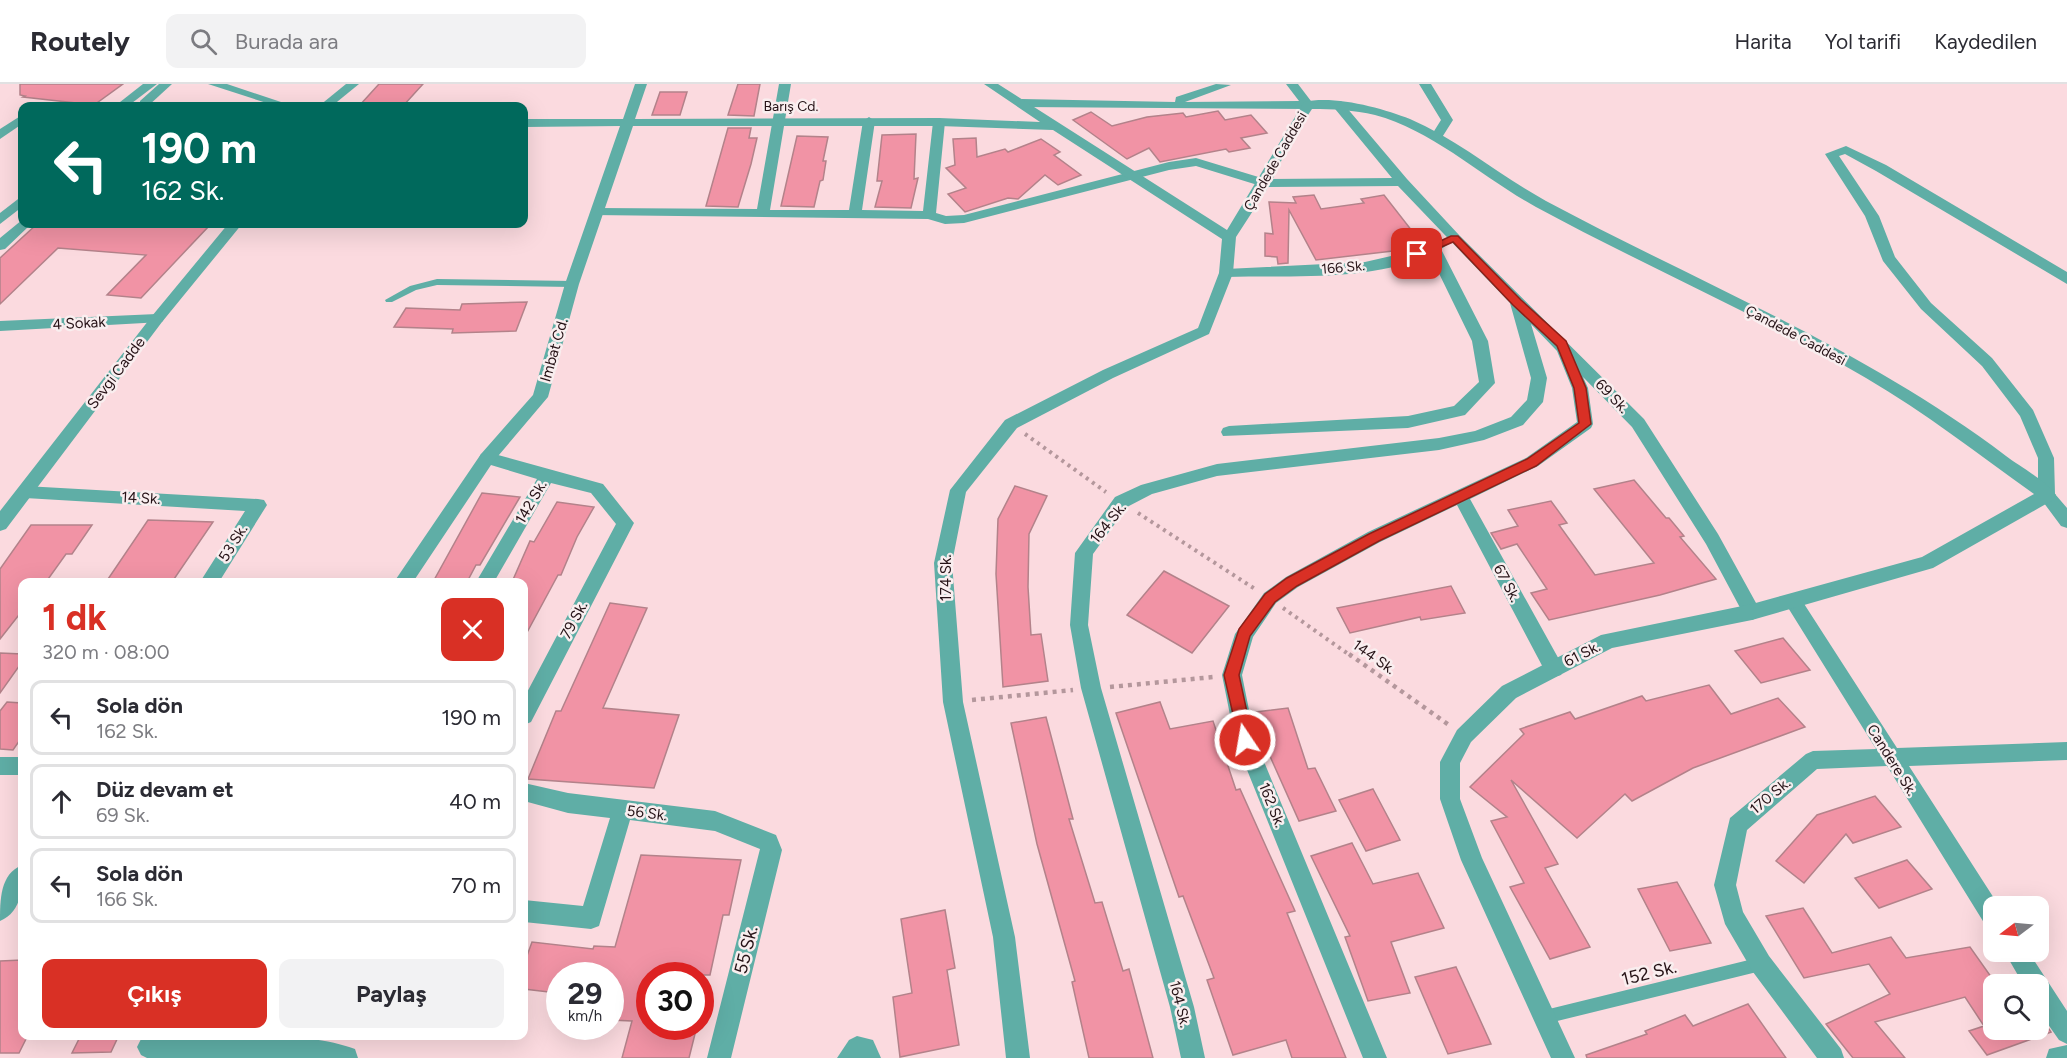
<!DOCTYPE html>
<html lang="tr">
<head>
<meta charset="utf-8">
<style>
	body { margin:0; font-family:Figtree,sans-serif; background:#f2f2f3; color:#2b2b33; height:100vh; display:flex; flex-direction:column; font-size:22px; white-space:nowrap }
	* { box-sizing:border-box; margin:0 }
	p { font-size:20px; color:#7c7c81 }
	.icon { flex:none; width:33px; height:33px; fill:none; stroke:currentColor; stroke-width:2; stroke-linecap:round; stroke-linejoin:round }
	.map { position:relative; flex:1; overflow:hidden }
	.details { position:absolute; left:18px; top:494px; width:510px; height:462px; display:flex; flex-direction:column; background:#fff; border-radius:12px; box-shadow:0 6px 24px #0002 }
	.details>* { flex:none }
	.hud { position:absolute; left:18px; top:18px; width:510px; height:126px; border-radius:12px; box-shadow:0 6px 24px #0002; background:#00695c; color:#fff; overflow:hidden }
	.needle { width:39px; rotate:254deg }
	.tools { position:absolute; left:1983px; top:812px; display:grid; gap:12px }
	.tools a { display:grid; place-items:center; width:66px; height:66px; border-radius:12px; background:#fff; box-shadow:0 6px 24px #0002; font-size:30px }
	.speed { position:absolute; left:546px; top:878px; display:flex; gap:12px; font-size:30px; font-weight:700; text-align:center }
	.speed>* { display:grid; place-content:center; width:78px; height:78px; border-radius:50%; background:#fff; box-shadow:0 6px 24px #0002; line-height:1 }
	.speed small { font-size:15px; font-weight:400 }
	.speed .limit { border:9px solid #d22; background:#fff; color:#111 }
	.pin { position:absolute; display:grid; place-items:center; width:51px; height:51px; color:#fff; margin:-26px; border-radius:12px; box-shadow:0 3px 9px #0006 }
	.me { position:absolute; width:66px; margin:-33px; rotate:348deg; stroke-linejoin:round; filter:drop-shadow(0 0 4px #0008) }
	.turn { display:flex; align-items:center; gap:21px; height:126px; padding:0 24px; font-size:27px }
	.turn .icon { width:78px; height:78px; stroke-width:2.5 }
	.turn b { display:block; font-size:42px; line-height:51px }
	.round { display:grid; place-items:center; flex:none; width:63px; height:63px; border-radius:12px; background:#f2f2f3 }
	.overview { display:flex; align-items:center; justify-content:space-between; height:102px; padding:0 24px }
	h1 { font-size:36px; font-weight:700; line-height:45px; color:#d93025 }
	.primary-button { display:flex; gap:12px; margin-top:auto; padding:12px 24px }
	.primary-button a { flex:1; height:69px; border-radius:12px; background:#d93025; color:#fff; font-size:24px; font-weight:700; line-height:69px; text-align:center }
	.primary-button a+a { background:#f2f2f3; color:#2b2b33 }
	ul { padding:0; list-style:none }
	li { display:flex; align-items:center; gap:18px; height:75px; margin:0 12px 9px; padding:0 12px; border:3px solid #e1e1e2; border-radius:12px }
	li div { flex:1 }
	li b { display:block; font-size:22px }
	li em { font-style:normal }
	header { display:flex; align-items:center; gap:36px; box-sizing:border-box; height:84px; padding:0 30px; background:#fff; border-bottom:2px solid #e1e1e2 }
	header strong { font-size:28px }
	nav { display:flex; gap:33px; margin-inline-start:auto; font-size:21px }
	.search { width:420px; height:54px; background:#f2f2f3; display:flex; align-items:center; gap:15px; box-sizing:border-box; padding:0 21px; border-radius:12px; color:#7c7c81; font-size:22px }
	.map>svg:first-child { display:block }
	.building { fill:#f193a5; stroke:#b3828a; stroke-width:1.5 }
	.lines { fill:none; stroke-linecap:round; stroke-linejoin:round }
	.path-far1 { stroke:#b4979c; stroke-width:4; stroke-dasharray:3 4.5; stroke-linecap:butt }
	.path { stroke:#b4979c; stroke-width:4.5; stroke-dasharray:4 5; stroke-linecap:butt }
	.service { fill:#5faea6; fill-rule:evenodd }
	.minor { fill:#5faea6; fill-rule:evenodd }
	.tertiary { fill:#5faea6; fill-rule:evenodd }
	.route { fill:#d93025; stroke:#8d1f18; stroke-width:1.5 }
	.labels { text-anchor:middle; stroke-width:5; stroke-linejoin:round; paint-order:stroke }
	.far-street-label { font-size:14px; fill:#251216; stroke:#f9eeef }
	.street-label { font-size:15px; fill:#251216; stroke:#f9eeef }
	.near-street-label { font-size:18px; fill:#251216; stroke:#f9eeef }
</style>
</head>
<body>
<header>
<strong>Routely</strong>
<div class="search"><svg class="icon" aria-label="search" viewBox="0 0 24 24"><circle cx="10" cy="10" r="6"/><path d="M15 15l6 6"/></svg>Burada ara</div>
<nav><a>Harita</a><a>Yol tarifi</a><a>Kaydedilen</a></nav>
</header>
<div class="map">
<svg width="2067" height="974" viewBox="0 0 2067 974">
	<rect width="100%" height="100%" fill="#fbdadf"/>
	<g class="building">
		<path d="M20,0h103l-29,21 -71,-8 2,-1 -5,-1z"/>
		<path d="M379,0h44l-20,22h-44z"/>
		<path d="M738,0h22l-6,32 -26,-1z"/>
		<path d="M660,8h27l-7,23h-28z"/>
		<path d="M1218,27l7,9 26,-5 16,18 -26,5 9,10 -21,4 -3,-3 -66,13 -11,-14 -22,11 -54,-39 18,-8 21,14 35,-9 36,-4 3,4z"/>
		<path d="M728,44h23l-2,10h8l-6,26 -13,43 -32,-1z"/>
		<path d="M916,50l-2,45 4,-1 -7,30 -36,-1 7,-26h-5l5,-46z"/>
		<path d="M797,52l31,1 -5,24h3l-3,19 -3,1 -6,26 -33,-1z"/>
		<path d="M976,54l1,19 28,-8 3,3 33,-13 19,13 -6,3 27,20 -23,10 -13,-10 -27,24 -10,-1 -43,14 -17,-18 18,-6 -20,-20 9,-3 -2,-26z"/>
		<path d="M1314,111l7,14 43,-6 -3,-4 23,-4 39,50 -30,6 -77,9 -27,-50 -1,53 -10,1 -1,-7 -12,-1v-23l8,1 -4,-32 27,1 -3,-6z"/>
		<path d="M37,140h134l37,3 -67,71 -34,-3 39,-40 -88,-7 -58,56v-46z"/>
		<path d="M527,218l-11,29 -64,2 1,-4 -59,-2 12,-19 54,2 2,-6z"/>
		<path d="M1634,396l32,38h3l15,18 -4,1 36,42 -56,16 -111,25 -18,-27 16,-4 -30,-45 -16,5 -10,-16 27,-7 -10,-16 43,-9 16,22 -8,2 36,50 59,-12 -60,-74z"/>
		<path d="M1015,402l32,10 -18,38 -1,53 3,48 10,-1 7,47 -45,6 -7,-113 2,-55z"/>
		<path d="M482,409l38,4 -40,68h-4l-9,17h-34z"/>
		<path d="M557,418l37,5 -17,30 -16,38h-3l-34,63v-56h-12l18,-41 4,1z"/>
		<path d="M148,436l65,2 -41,60h-66z"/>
		<path d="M31,441h61l-20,29h-6l-20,28h-24v29l-22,28v-70z"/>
		<path d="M1164,487l65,35 -37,47 -65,-38z"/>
		<path d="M1451,502l14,27 -44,7 -1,-3 -70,16 -13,-25z"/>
		<path d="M610,519l37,5 -44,100 76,7 -25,73 -126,-9 28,-68h5z"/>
		<path d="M1783,554l27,32 -49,13 -26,-32z"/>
		<path d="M0,569l22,1v8l-22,31z"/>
		<path d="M1709,601l22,29 47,-16 27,29 -112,41 -61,33 -7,-7 -48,44 -66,-58 47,84 -13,4 45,79 -40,12 -40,-72 14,-4 -33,-62 16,-4 -37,-30 54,-53 -4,-5 50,-17 5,7 67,-23 4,5z"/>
		<path d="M7,618l15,1v34l-9,13 -13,-1v-38z"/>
		<path d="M1160,618l10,27 43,-8 23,69 4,-1 55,122 -8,2 59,145h-54l-6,-18 -53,15 -26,-75 7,-2 -31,-82 -4,1 -63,-184z"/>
		<path d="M1288,624l20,61 7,-1 21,43 -37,10 -30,-67 -13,-42z"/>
		<path d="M1046,633l27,102h-4l26,84 7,-1 21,69 6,-2 24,89h-64l-17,-76 3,-1 -38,-137 -26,-121z"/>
		<path d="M1373,705l27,51 -34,11 -27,-51z"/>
		<path d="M1875,712l26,31 -48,16 -7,-9 -42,49 -28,-22 41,-46z"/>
		<path d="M1352,759l21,41 45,-11 26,55 -53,14 19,51 -42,8 -23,-64 5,-1 -39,-80z"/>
		<path d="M641,771l100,5 -12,55h-6l-13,60h-60v51h47l-8,32h-67l10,-37 -22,-1v-45h-50l-3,18 -33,-4v-25l8,-22 61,7 1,-3 21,1z"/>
		<path d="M1907,776l25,29 -53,19 -24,-30z"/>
		<path d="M1677,798l34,61 -41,8 -32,-62z"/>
		<path d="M1803,824l29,45 59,-16 15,21 64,-11 24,34v48h55l2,3 -64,23 -18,-24 15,-5 -19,-29 -90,25 30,36h-52l-27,-34 64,-30 -21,-30 -65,14 -38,-62z"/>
		<path d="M945,826l10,58 -8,2 12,75 -59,12 -7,-60 19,-4 -11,-74z"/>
		<path d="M22,876v75h6l-9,18h-19v-92z"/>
		<path d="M1456,883l35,77 -43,10 -33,-77z"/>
		<path d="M1748,920l38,54h-199l-1,-3 61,-21 -2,-3 40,-16 8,11z"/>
		<path d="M81,951h38l-8,17 -39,1z"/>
	</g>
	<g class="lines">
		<g class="path-far1">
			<path d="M1025,350l81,58"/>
			<path d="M1138,429l117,76"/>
			<path d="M1283,524l68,48"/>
		</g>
		<g class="path">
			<path d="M1349,570l100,71"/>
			<path d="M1110,603l103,-10"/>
			<path d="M972,616l101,-10"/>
		</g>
		<g class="service">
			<path d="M437,195l135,2 4,3 -4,3 -135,-2 -21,5 -24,12h-6l-1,-2 25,-14z"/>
			<path d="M1761,873l5,2 2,5 -2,5 -5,2 -216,53 -5,-2 -2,-5 2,-5 5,-2z"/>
		</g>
		<g class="minor">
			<path d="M143,0h14l-29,22h-13z"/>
			<path d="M159,0h13l-24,22h-8v-5z"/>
			<path d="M779,0h12l-21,126h79l14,-89 6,-4 6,4 -13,89 61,1 10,-89 6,-4 6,4 -9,91 10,3 18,-1 205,-53 27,-4 69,21 127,-1 -61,-74 10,-3 66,78 52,56 185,184 74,115 43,78 -2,5 -7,3 -7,-3 -39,-73 -74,-117 -49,-50 5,11 5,36 -2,4 -53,38 -68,33 91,164 3,6 -3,6 -7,2 -7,-2 -90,-170 -77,37 -82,45 -22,16 -23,34 -11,38 13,65 132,318h-24l-128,-318 -13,-65 13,-41 29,-41 22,-16 82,-45 158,-74 51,-36 -5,-34 -15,-37 -26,-27 16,54 -4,24 -20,23 -39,15 -45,10 -222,26 -65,18 -25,13 -34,47 -5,71 13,63 93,319 11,51h-24l-11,-51 -89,-319 -11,-63 5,-72 40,-56 26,-12 76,-21 222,-26 36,-7 36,-14 16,-17 4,-22 -21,-75 -112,-117 -134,1 -68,-21 -27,4 -205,53 -19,1 -17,-5 -335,-4v-6l5,-1 159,1z"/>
			<path d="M1216,0l15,1 -46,17 114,-1 -13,-17h12l16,21 -6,4 -286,-2 -6,-4 6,-4 153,3 1,-5z"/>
			<path d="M1419,0h12l22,36 -12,19 -4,1 -6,-4 10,-16z"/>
			<path d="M22,31v9l-22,15v-10z"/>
			<path d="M1846,62l40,19 181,107v12l-191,-113 -31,-17 -6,2 40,60 16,41 36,46 61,55 41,52 21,48 1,36 12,14v20l-6,-2 -23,-31v-37l-18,-42 -38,-50 -61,-57 -38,-48 -18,-45 -40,-62z"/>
			<path d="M22,112v11l-22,17v-11z"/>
			<path d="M22,136v4h7l-1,3 -23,22 -5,1v-12z"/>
			<path d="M1442,156l7,4 -8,5 47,92 7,42 -30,32 -57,13 -185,8 -2,-4 2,-4 6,-2 179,-10 46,-10 25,-24 -7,-41 -42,-86c-62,27 -138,20 -204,22l-7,-4 7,-4 139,-7 48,-11z"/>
			<path d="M157,230l7,5 -2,3 -162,9v-10z"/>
			<path d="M487,368l116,32 31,39 -103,199 -7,3v-27l92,-174 -25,-31 -40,-10 -57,99h-18l61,-103 -56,-17 -2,-4 2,-4z"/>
			<path d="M25,402l233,13 6,1 3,5 -48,77h-19l45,-71 -220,-13 -6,-2 -3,-4 3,-4z"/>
			<path d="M1793,510l6,2 98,152 170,-6v18l-158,6 90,140h-5v23l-8,-3 -99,-160 -70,3 -70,61 -11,55 7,27 26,44 72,93 3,9h-27l-64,-86 -28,-48 -11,-39 16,-67 76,-64 7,-3 63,-2 -89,-143 -3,-5 3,-5z"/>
			<rect x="0" y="673" width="22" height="18"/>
			<path d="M524,699l44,10 147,18 61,24 6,15 -51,208h-24l53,-209 -45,-18 -85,-11 -31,106 -8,3 -67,-7v-22l59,6 27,-88 -42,-5 -44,-12z"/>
			<path d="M22,781c2,20 0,47 -22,56 0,-21 0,-47 22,-56z"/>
			<path d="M2004,867h24l39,60v33l-8,-4 -21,-30v-26h-15z"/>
			<path d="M857,952l16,4 8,18h-44l12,-18z"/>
			<path d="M2067,961v13h-21l3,-9z"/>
		</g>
		<g class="tertiary">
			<path d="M208,0h19l66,22h-17z"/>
			<path d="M346,0h13l-27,22h-13z"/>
			<path d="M635,0h12l-12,35 304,-1 101,4 -56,-38h14l229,146 77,-128c30,-7 78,6 106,17 49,21 90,57 136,82 155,83 319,148 460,255 13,10 42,26 50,39l-3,5 -120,68 -181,52 -140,28 -96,50 -45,44 -11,21v36l22,59 93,200h-24l-90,-198 -21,-61v-37l17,-32 45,-44 99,-51 151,-31 170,-47 112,-63c-56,-40 -108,-81 -168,-116 -107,-63 -221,-112 -330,-171 -53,-29 -102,-76 -161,-92 -21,-5 -42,-6 -63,-6l-22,33 -19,41 -35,54 -3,36 -24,61 -96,44 -96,50 -51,64 -14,71 11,139 52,235 15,121h-24l-13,-121 -50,-235 -9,-139 16,-73 55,-70 98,-50 95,-42 21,-55 3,-34 -169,-109 -114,-4h-306l-54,158 -31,113 -55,65 -80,120h-19l87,-128 52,-59 32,-111 55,-158 -96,1v-8h99z"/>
			<path d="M228,140h14l-80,98 -156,207 -6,2v-20l152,-195z"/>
			<path d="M149,951c56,1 155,-6 206,14l3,9h-211l-6,-3 -4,-8 4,-8z"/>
		</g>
	</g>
	<path class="route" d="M1451,152h7l63,64 45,41 20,47 5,36 -55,42 -157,75 -82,45 -22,16 -25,34 -11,39 14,65 -8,7 -5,-2 -16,-70 15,-46 26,-35 22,-16 82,-44 158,-75 52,-36 -5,-35 -17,-42 -44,-41 -60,-63 -32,14 -9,-2z"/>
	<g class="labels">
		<g class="far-street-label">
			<text x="791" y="27">Barış Cd.</text>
			<text transform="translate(1275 77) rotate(-60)" y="5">Çandede Caddesi</text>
			<text transform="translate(1343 183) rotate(-5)" y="5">166 Sk.</text>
			<text transform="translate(1796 251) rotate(28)" y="5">Çandede Caddesi</text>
		</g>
		<g class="street-label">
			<text transform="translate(79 239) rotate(-3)" y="5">4 Sokak</text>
			<text transform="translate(554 266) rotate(-74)" y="5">Imbat Cd.</text>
			<text transform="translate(116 289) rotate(-53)" y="5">Sevgi Cadde</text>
			<text transform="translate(1612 312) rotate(46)" y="5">69 Sk.</text>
			<text transform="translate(141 414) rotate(3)" y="5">14 Sk.</text>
			<text transform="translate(531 418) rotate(-60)" y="5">142 Sk.</text>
			<text transform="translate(1108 439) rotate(-51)" y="5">164 Sk.</text>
			<text transform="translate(233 459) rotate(-58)" y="5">53 Sk.</text>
			<text transform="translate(946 494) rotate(-90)" y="5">174 Sk.</text>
			<text transform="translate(1507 499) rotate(62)" y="5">67 Sk.</text>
			<text transform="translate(574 536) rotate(-62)" y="5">79 Sk.</text>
			<text transform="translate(1582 570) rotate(-27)" y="5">61 Sk.</text>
			<text transform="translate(1374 573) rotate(35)" y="5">144 Sk.</text>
			<text transform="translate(1892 676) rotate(58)" y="5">Candere Sk.</text>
			<text transform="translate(1770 712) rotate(-40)" y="5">170 Sk.</text>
			<text transform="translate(1272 721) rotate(68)" y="5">162 Sk.</text>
			<text transform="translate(647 729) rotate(7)" y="5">56 Sk.</text>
			<text transform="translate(1180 920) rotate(76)" y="5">164 Sk.</text>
		</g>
		<g class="near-street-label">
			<text transform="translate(746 866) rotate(-76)" y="6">55 Sk.</text>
			<text transform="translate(1649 889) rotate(-14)" y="6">152 Sk.</text>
		</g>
	</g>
</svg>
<div class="tools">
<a><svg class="needle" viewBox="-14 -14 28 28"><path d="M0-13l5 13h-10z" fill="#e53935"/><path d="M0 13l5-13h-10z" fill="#7c7c81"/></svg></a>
<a><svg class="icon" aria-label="search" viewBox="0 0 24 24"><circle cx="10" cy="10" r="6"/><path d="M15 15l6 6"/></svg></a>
</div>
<div class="speed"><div>29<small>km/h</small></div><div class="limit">30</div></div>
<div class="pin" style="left:1417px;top:170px;background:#d93025"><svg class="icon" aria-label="arrive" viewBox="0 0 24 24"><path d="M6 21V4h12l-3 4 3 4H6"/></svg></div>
<svg class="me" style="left:1245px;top:656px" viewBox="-20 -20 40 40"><circle r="17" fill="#d93025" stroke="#fff" stroke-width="3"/><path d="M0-11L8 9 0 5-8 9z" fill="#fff"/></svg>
<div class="hud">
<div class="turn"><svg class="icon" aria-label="left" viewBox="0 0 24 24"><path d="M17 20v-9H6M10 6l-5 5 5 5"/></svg><div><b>190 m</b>162 Sk.</div></div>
</div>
<section class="details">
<div class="overview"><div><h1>1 dk</h1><p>320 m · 08:00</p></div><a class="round" style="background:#d93025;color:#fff"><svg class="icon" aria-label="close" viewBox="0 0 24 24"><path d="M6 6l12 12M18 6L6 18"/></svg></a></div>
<ul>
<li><svg class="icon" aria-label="left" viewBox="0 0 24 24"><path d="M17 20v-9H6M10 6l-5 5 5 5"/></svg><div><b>Sola dön</b><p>162 Sk.</p></div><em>190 m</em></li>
<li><svg class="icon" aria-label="ahead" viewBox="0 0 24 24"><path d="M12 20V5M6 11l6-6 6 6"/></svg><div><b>Düz devam et</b><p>69 Sk.</p></div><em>40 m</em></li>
<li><svg class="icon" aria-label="left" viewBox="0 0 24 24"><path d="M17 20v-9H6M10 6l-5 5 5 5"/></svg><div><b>Sola dön</b><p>166 Sk.</p></div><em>70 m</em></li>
</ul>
<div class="primary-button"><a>Çıkış</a><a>Paylaş</a></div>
</section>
</div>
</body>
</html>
